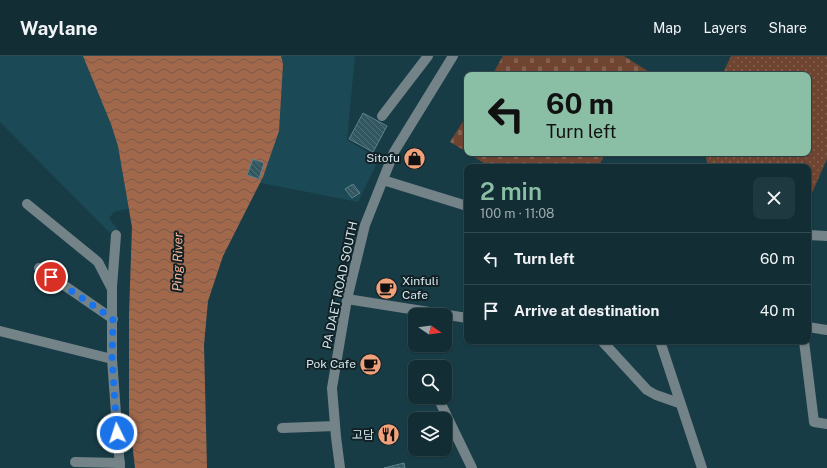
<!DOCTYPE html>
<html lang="en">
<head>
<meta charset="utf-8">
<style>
	body { margin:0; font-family:"Public Sans","Noto Sans KR",sans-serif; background:#1f3940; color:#f1f3f6; height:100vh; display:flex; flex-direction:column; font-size:15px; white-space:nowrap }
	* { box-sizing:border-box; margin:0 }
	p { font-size:13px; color:#9ca8ac }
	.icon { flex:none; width:22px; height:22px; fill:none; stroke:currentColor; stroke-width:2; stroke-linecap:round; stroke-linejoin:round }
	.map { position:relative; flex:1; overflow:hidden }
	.side { position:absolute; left:464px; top:108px; width:347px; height:180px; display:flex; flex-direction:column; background:#122d34; border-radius:8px; box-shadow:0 1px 3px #0004,0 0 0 1px #31494f }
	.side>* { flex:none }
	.top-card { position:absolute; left:464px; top:16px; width:347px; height:84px; border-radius:8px; box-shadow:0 1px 3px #0004,0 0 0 1px #31494f; background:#8abfa5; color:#111; overflow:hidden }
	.needle { width:26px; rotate:103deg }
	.fabs { position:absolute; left:408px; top:252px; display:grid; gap:8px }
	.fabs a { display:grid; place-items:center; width:44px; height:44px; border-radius:8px; background:#122d34; box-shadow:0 1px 3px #0004,0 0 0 1px #31494f; font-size:20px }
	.pin { position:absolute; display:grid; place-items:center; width:34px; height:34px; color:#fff; margin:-17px; border:2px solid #fff; border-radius:50%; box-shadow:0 1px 4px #0007 }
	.me { position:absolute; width:44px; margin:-22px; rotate:356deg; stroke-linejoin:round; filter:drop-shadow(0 0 3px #0008) }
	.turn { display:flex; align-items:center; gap:14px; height:84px; padding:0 16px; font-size:18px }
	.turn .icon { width:52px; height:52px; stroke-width:2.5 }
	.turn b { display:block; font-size:28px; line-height:34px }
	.round { display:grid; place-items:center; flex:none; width:42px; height:42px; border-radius:8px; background:#1f3940 }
	.summary { display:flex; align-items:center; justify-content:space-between; height:68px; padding:0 16px }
	h1 { font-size:24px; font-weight:600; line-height:30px; color:#8abfa5 }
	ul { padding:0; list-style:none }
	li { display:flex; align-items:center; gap:12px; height:52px; padding:0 16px; border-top:1px solid #31494f }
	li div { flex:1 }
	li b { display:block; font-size:15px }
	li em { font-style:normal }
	header { display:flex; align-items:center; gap:24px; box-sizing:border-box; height:56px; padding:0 20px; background:#122d34; border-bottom:1px solid #31494f }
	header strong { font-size:19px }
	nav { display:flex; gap:22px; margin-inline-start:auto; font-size:14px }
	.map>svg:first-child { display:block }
	.built { fill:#1b4955 }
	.grass { fill:url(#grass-dots) }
	.cemetery { fill:url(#cemetery-stones) }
	.water { fill:url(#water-waves) }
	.building { fill:url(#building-back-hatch); stroke:#5e828d }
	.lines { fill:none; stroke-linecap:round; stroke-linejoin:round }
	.minor { stroke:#738388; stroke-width:10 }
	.route { stroke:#1a73e8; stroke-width:7; stroke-dasharray:0 12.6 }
	.labels { text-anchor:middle; stroke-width:4; stroke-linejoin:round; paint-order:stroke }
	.poi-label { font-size:12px; fill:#d2e6ec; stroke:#122125; text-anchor:end }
	.street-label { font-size:12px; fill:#d2e6ec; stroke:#122125 }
	.water-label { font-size:13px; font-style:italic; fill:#f9b493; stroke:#122125 }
</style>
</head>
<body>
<header>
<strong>Waylane</strong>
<nav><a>Map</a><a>Layers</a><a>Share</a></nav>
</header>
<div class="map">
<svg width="827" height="412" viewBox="0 0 827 412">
	<defs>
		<pattern id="grass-dots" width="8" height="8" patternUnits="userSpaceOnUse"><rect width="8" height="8" fill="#6f4531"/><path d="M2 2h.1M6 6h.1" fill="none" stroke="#83604f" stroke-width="1.8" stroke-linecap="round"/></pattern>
		<pattern id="cemetery-stones" width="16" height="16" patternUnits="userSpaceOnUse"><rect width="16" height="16" fill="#6f4531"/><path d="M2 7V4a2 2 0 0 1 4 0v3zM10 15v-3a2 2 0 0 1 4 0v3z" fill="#83604f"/></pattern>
		<pattern id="water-waves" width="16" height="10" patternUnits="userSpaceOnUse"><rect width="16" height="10" fill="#a2684c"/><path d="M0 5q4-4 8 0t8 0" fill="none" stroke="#7a5a4a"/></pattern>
		<pattern id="building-back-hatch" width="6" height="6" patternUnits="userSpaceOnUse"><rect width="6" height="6" fill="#335761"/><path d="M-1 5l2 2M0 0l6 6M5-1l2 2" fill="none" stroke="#506f78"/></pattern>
	</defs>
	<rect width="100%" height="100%" fill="#183c46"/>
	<path class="built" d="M0,0h355l-8,84 32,19 -21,43 -111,-22 -133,32 -5,6 9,12 -9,2 -109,-110z"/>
	<path class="grass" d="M731,0h96v103l-19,43v-35h-100l-3,-14h103v-78h-86z"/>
	<g class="cemetery">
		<path d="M503,0h121l30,19h-162z"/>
		<path d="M467,59v37l-17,-10z"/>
		<path d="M468,97h138l-8,14h-108z"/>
	</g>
	<path class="water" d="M83,0h198l2,8 -4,67 -16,46 -40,79 -15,45 -4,44 3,123h-72l-6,-53v-100l3,-88 -14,-81 -7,-22z"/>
	<g class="building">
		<path d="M363,57l24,13 -14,26 -24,-13z"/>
		<path d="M253,103l11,4 -5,16 -12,-4z"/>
		<path d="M353,128l7,9 -8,5 -7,-9z"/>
		<path d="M404,407l1,5h-21z"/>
	</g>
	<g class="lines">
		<g class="minor">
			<path d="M382,60l46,-60"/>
			<path d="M383,124l84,26"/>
			<path d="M27,148l71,58 14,27v70l8,109"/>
			<path d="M808,179l19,1"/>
			<path d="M39,212l74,51"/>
			<path d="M112,231l4,-52"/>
			<path d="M347,243l120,19"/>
			<path d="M808,271l19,3"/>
			<path d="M0,275l112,28"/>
			<path d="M602,285l45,49 9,5 23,8"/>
			<path d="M660,285l42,127"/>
			<path d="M804,285l10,81 13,2"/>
			<path d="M441,348l31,64"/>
			<path d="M282,372l53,-2"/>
			<path d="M75,406l45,1"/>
			<path d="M340,412l-4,-31 -4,-49 15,-89 18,-74 29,-73 59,-96"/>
		</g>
	</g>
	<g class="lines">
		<path class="route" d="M51,221l62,42 -1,39 5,75"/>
	</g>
	<defs>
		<symbol id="shop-disc" viewBox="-11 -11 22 22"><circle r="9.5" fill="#f1a27b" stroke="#122125"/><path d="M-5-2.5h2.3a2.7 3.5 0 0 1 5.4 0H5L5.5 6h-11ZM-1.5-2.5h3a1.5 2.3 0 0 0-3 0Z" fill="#111"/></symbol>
		<symbol id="cafe-disc" viewBox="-11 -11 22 22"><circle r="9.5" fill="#f1a27b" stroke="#122125"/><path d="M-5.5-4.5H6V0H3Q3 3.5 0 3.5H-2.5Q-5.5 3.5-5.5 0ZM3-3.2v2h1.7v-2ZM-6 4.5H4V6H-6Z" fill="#111"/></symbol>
		<symbol id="restaurant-disc" viewBox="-11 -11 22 22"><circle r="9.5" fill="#f1a27b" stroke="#122125"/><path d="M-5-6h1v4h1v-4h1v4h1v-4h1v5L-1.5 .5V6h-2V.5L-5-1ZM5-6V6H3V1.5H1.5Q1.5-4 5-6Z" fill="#111"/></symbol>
	</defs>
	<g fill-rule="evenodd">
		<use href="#shop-disc" x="402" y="90" width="25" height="25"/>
		<use href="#cafe-disc" x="374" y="220" width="25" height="25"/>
		<use href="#cafe-disc" x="358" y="296" width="25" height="25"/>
		<use href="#restaurant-disc" x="376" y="366" width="25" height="25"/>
	</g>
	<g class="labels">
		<g class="poi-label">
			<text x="400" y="106">Sitofu</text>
			<text x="402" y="229" text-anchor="start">Xinfuli<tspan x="402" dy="14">Cafe</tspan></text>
			<text x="356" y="312">Pok Cafe</text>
			<text x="374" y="383">고담</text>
		</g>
		<g class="street-label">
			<text transform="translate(340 229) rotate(-78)" y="4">PA DAET ROAD SOUTH</text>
		</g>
		<g class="water-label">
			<text transform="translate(177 206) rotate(-89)" y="5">Ping River</text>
		</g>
	</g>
</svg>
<div class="fabs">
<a><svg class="needle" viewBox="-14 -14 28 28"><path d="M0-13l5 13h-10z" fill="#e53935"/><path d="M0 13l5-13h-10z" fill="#9ca8ac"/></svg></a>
<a><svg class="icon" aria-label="search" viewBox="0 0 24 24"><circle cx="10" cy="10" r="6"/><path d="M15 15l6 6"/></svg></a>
<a><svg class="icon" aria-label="layers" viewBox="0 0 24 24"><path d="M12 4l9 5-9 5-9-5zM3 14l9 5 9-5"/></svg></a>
</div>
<div class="pin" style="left:51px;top:221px;background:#d93025"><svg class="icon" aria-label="arrive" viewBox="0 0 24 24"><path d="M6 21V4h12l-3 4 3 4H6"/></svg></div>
<svg class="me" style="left:117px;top:377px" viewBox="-20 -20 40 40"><circle r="17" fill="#1a73e8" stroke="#fff" stroke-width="3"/><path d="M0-11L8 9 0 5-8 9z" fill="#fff"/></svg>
<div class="top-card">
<div class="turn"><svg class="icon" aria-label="left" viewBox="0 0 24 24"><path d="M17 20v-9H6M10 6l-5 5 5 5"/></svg><div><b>60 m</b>Turn left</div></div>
</div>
<section class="side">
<div class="summary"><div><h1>2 min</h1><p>100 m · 11:08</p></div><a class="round"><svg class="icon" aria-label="close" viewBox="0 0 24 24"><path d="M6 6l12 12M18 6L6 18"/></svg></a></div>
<ul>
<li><svg class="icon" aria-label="left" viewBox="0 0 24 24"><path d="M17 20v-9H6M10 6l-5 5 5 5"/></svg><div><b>Turn left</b></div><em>60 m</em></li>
<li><svg class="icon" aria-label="arrive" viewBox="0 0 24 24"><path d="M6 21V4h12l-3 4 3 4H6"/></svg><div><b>Arrive at destination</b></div><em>40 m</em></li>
</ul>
</section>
</div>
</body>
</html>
